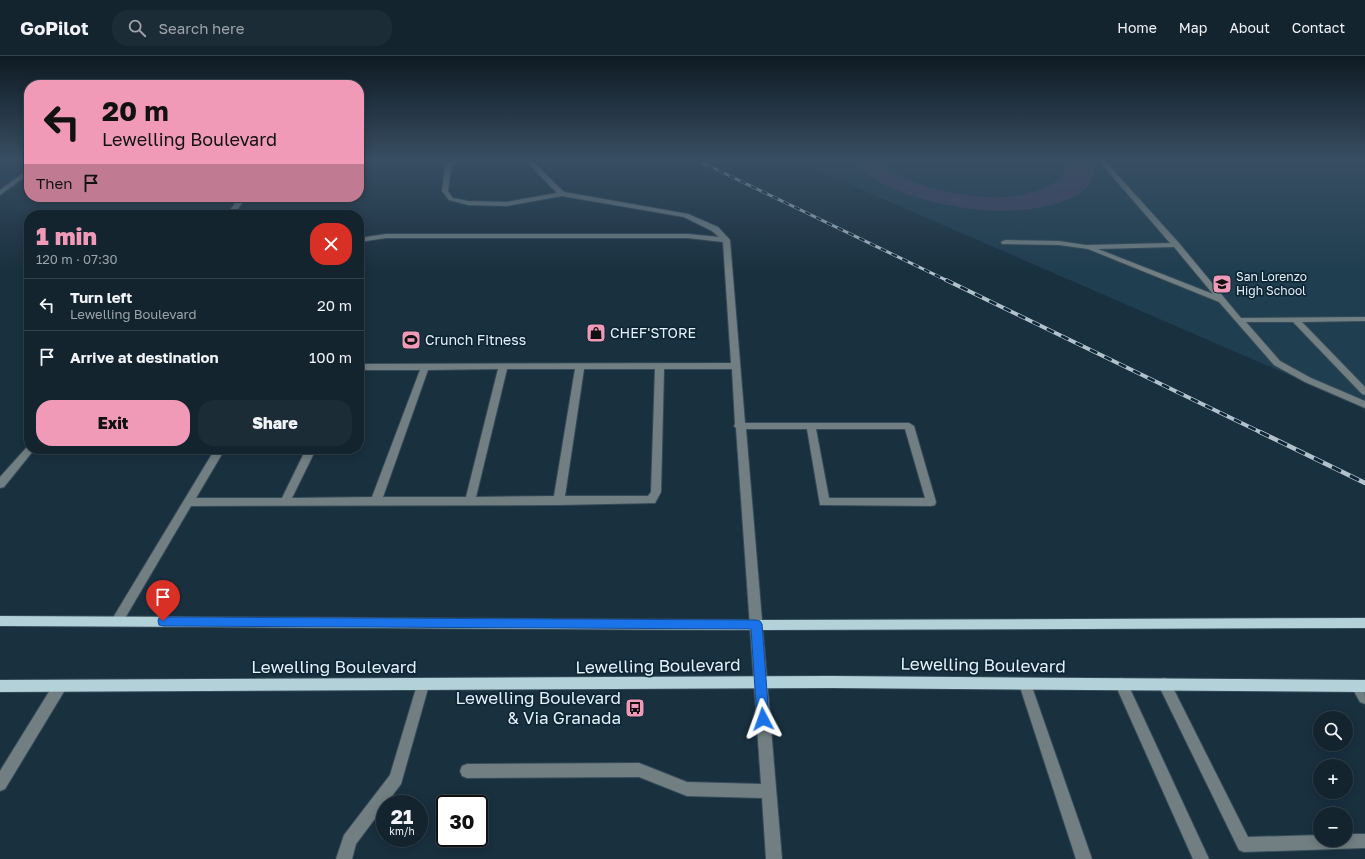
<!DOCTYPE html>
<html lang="en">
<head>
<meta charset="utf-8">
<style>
	body { margin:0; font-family:"Golos Text",sans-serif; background:#1c2c37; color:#f1f3f6; height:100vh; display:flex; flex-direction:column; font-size:15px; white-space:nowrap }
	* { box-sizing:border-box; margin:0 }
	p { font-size:13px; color:#9da4aa }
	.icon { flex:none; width:22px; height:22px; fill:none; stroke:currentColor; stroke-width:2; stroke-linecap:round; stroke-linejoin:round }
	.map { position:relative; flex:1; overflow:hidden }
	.details { position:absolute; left:24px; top:154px; width:340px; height:244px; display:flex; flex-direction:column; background:#13242f; border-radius:16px; box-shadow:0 2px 10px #0003,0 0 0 1px #32414b }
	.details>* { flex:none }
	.banner { position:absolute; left:24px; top:24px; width:340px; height:122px; border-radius:16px; box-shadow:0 2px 10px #0003,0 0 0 1px #32414b; background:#f09ab7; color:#111; overflow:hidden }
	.buttons { position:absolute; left:1313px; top:655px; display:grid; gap:8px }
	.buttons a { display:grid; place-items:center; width:40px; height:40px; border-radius:50%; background:#13242f; box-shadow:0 2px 10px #0003,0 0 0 1px #32414b; font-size:20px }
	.speed { position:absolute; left:376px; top:739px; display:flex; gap:8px; font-size:20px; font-weight:700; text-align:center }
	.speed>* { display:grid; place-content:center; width:52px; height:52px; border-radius:50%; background:#13242f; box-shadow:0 2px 10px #0003,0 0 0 1px #32414b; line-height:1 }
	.speed small { font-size:10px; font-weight:400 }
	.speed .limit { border:2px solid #111; border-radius:6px; background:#fff; color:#111 }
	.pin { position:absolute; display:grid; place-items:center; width:34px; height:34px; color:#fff; margin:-41px -17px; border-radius:50% 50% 50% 0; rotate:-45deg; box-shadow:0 0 4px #0007 }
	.pin .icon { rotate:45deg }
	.me { position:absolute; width:44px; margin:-22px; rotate:356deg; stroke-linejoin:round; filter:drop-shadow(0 0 3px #0008) }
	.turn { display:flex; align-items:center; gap:14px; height:84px; padding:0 12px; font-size:18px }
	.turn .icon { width:52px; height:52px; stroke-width:2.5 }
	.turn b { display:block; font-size:28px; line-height:34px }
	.then { display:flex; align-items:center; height:38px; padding:0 12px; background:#0003; gap:8px; font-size:15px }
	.round { display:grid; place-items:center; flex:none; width:42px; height:42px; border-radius:16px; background:#1c2c37 }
	.overview { display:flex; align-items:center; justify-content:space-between; height:68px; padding:0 12px }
	h1 { font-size:24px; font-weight:800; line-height:30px; color:#f09ab7 }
	.action { display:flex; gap:8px; margin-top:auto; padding:8px 12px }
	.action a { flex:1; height:46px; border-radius:16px; background:#f09ab7; color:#111; font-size:16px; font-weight:800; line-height:46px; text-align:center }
	.action a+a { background:#1c2c37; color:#f1f3f6 }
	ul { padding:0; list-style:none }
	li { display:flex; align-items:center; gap:12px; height:52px; padding:0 12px; border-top:1px solid #32414b }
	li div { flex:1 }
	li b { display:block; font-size:15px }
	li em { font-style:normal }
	header { display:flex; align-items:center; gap:24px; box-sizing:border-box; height:56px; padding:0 20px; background:#13242f; border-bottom:1px solid #32414b }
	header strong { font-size:19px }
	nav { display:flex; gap:22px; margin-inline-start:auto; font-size:14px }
	.search { width:280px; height:36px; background:#1c2c37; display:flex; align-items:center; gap:10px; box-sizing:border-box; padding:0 14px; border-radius:16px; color:#9da4aa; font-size:15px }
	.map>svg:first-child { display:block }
	.built { fill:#1f3e4f }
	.green { fill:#434162 }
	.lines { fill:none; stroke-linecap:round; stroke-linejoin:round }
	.minor-casing { stroke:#354b59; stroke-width:2 }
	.major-casing { stroke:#354b59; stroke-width:2 }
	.minor { fill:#717f82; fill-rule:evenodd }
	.major { fill:#b3d1d8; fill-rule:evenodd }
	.rail-far2-casing { stroke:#b2c2cd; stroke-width:3 }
	.rail-far1-casing { stroke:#b2c2cd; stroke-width:4 }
	.rail-casing { stroke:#b2c2cd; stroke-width:4.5 }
	.rail-far2 { stroke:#0f2635; stroke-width:2; stroke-dasharray:6; stroke-linecap:butt }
	.rail-far1 { stroke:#0f2635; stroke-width:2.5; stroke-dasharray:8; stroke-linecap:butt }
	.rail { stroke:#0f2635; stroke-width:3; stroke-dasharray:10; stroke-linecap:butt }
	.route { fill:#1a73e8; stroke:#114b97 }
	.labels { text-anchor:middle; stroke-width:3.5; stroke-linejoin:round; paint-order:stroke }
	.far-poi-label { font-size:12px; fill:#e3f1fa; stroke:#0f2635; text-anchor:start }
	.poi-label { font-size:14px; fill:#e3f1fa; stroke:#0f2635; text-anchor:start }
	.near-street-label { font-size:17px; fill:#e3f1fa; stroke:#0f2635 }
	.near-poi-label { font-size:17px; fill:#e3f1fa; stroke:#0f2635; text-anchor:end }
</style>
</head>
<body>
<header>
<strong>GoPilot</strong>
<div class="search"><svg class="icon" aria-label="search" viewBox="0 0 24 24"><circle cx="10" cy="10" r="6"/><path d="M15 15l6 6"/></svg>Search here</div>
<nav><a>Home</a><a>Map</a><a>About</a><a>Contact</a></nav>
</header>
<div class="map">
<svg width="1365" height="803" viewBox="0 0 1365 803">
	<rect width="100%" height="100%" fill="#19303f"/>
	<path class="built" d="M793,104h572v248z"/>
	<path class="green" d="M852,104h26c14,14 33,22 51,27 37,11 88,17 123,-3 10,-5 16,-13 13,-24h26c6,15 0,26 -14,35 -42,24 -116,17 -160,2 -25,-7 -48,-18 -65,-37z"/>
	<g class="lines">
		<defs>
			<g id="minor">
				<path d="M455,104h7l-11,7 -3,24 5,7 15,3 39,1 50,-9 -32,-33h6l33,32 124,22 30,13 12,13 15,183h164l5,3 22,76 -1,3 -4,1 -111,-1 -13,-76h-61l36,430h-16l-4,-61 -75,-2 -48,-19 -172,1 -5,-2 -2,-5 2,-5 5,-2 172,-1 48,19 74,2 -25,-356 -2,-2 1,-2 -3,-55h-68l-3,123 -6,11 -96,2 -368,1 -70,119 -4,1 -4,-1 -2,-4 104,-172h10l-29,49h86l24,-49h10l-24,49 80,-1 48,-127h-61v-6l372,-1 -8,-121 -35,-4h-302l-27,4v-4l27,-4h302l31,3 -7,-6 -28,-14 -122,-21 -55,10 -39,-1 -19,-5 -7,-9 3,-25zM498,313l-32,128h-83l45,-127zM507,313h68l-21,127 -78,1zM584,313h71l-4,123 -3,4h-83zM816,373h89l20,69h-96z"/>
				<path d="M1098,104h6l75,83 62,75 124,-1v4l-63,1 63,65v8l-3,-1 -69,-72h-47l34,39 31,17 54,23v7l-60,-26 -31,-17 -55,-63 -131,-53 -29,-4 -57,-1 -1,-2 4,-2 54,1 27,4 84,-2zM1174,191l39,47 -115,-45z"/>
				<path d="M29,113v5l-29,21v-5z"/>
				<path d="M240,141h7l-14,18h-7z"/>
				<path d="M29,390v3h6l-2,2 -29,36 -4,1v-11l27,-30z"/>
				<path d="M1025,622l5,2 1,4 61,175h-16l-57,-175 1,-4z"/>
				<path d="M1121,622l5,2 83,179h-16l-78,-175 1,-4z"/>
				<path d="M1164,622l5,2 79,157 72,-2v5h26v-6h19v14l-121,4 -5,-2 -81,-166 1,-4z"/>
				<path d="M423,623l5,2 1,4 -28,99 -45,60 -4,15h-16l8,-24 46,-60 27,-90 1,-4z"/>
				<path d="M60,624l5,2 1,4 -1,4 -60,99 -5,2v-20l55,-89z"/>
				<path d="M1357,624c8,4 8,14 8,24l-5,-2 -9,-16 1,-4z"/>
			</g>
			<g id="major">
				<path d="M0,560l756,4 609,-2v10l-609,2 -756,-4z"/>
				<path d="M831,620l534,4v12l-534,-4 -831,4v-12z"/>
			</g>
		</defs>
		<use href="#minor" class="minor-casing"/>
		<use href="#major" class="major-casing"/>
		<use href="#minor" class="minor"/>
		<use href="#major" class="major"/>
		<defs>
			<path id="rail-far2" d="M697,104l251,121"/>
			<path id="rail-far1" d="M946,224l316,153"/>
			<path id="rail" d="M1260,376l105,51"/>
		</defs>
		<use href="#rail-far2" class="rail-far2-casing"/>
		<use href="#rail-far1" class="rail-far1-casing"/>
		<use href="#rail" class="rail-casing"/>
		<use href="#rail-far2" class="rail-far2"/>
		<use href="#rail-far1" class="rail-far1"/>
		<use href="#rail" class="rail"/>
	</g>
	<linearGradient id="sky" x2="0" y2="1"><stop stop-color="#0e1a23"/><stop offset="0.48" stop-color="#384e63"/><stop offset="1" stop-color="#384e63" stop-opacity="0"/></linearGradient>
	<rect width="1365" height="216" fill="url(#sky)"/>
	<path class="route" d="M163,561l593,3 4,1 2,3 7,95 -1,4 -5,2 -4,-2 -2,-4 -6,-90 -588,-3 -4,-1 -1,-4 1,-3z"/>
	<defs>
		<symbol id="school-square" viewBox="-11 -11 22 22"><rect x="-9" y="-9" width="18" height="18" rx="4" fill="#f09ab7" stroke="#0f2635"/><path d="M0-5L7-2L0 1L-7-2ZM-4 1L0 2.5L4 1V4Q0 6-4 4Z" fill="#111"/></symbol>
		<symbol id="shop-square" viewBox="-11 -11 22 22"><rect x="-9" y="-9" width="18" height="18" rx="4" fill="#f09ab7" stroke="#0f2635"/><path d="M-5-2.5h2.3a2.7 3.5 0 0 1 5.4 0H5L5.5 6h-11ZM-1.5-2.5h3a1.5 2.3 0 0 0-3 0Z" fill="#111"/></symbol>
		<symbol id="stadium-square" viewBox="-11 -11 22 22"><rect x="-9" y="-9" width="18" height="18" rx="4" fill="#f09ab7" stroke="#0f2635"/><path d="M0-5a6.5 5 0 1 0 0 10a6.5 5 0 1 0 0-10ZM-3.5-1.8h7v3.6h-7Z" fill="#111"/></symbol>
		<symbol id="bus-square" viewBox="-11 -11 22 22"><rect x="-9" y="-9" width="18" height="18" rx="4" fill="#f09ab7" stroke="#0f2635"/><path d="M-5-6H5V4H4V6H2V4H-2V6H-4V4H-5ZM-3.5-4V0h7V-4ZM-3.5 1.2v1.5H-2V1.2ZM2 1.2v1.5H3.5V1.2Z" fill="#111"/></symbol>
	</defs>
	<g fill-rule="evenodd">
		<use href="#school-square" x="1211" y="217" width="22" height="22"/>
		<use href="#shop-square" x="585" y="266" width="22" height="22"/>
		<use href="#stadium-square" x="400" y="273" width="22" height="22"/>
		<use href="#bus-square" x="624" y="641" width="22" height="22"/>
	</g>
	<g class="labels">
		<g class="far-poi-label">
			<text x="1236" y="225">San Lorenzo<tspan x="1236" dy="14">High School</tspan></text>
		</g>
		<g class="poi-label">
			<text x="610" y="282">CHEF'STORE</text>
			<text x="425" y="289">Crunch Fitness</text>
		</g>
		<g class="near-street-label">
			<text transform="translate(983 609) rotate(1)" y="6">Lewelling Boulevard</text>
			<text transform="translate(658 610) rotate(-1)" y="6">Lewelling Boulevard</text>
			<text x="334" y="617">Lewelling Boulevard</text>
		</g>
		<g class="near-poi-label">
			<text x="621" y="648">Lewelling Boulevard<tspan x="621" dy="20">&amp; Via Granada</tspan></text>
		</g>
	</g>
</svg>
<div class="buttons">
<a><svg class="icon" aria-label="search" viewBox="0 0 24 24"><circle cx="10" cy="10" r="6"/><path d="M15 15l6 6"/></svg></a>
<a>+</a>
<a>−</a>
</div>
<div class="speed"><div>21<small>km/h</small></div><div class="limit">30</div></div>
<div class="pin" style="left:163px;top:565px;background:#d93025"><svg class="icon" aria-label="arrive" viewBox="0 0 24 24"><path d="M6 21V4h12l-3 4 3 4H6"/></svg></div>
<svg class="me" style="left:763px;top:663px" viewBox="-20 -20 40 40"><path d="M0-17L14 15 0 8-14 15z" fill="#1a73e8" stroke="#fff" stroke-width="4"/></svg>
<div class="banner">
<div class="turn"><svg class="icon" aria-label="left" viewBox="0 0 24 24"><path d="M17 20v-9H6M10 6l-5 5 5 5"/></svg><div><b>20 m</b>Lewelling Boulevard</div></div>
<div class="then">Then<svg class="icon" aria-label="arrive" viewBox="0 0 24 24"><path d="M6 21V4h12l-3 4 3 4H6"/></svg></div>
</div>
<section class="details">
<div class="overview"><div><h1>1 min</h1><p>120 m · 07:30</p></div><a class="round" style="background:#d93025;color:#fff"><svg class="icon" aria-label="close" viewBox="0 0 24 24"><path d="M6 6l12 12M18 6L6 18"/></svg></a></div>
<ul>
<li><svg class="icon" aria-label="left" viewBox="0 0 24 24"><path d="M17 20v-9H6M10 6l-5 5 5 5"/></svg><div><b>Turn left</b><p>Lewelling Boulevard</p></div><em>20 m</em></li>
<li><svg class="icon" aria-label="arrive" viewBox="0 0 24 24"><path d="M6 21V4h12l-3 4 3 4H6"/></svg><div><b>Arrive at destination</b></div><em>100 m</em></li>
</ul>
<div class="action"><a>Exit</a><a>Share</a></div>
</section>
</div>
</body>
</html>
